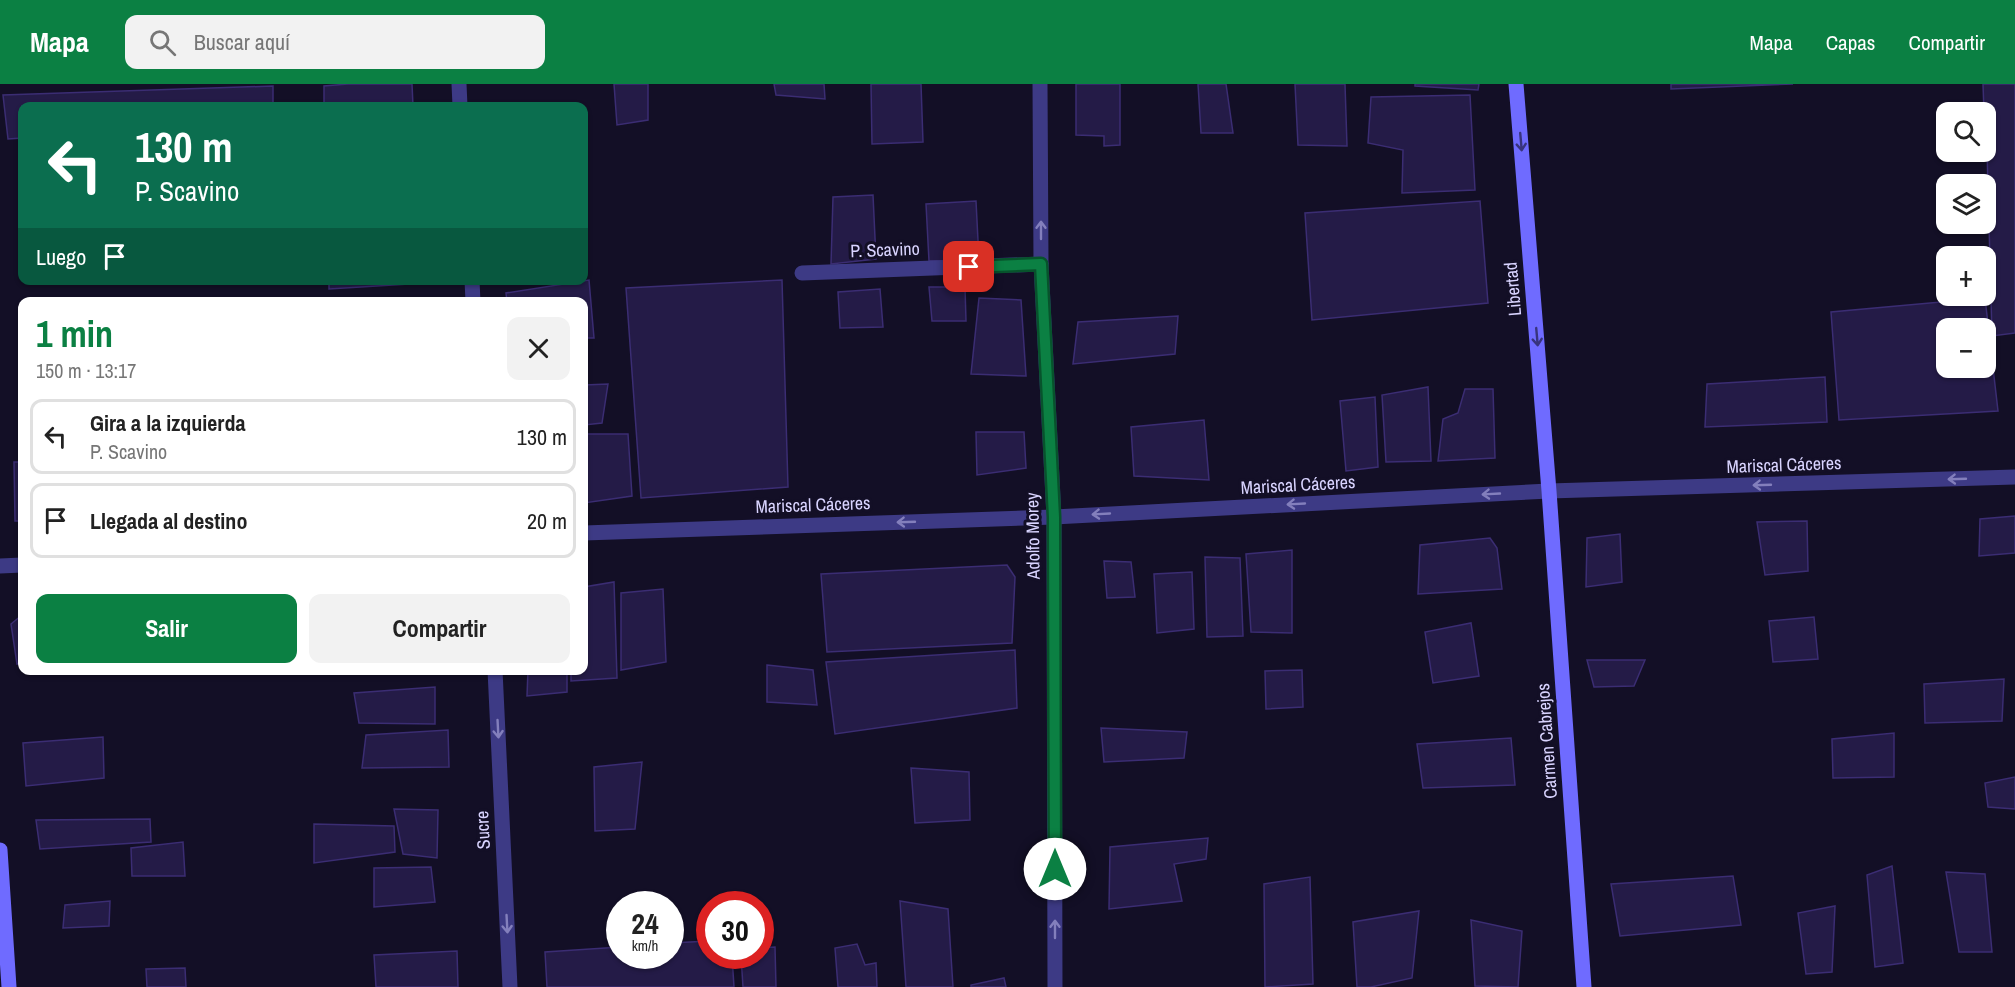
<!DOCTYPE html>
<html lang="es">
<head>
<meta charset="utf-8">
<style>
	body { margin:0; font-family:"Archivo Narrow",sans-serif; background:#f2f2f2; color:#222; height:100vh; display:flex; flex-direction:column; font-size:22px; white-space:nowrap }
	* { box-sizing:border-box; margin:0 }
	p { font-size:20px; color:#767676 }
	.icon { flex:none; width:33px; height:33px; fill:none; stroke:currentColor; stroke-width:2; stroke-linecap:round; stroke-linejoin:round }
	.map { position:relative; flex:1; overflow:hidden }
	.details { position:absolute; left:18px; top:213px; width:570px; height:378px; display:flex; flex-direction:column; background:#fff; border-radius:12px; box-shadow:0 2px 4px #0004 }
	.details>* { flex:none }
	.banner { position:absolute; left:18px; top:18px; width:570px; height:183px; border-radius:12px; box-shadow:0 2px 4px #0004; background:#0b6e4f; color:#fff; overflow:hidden }
	.fabs { position:absolute; left:1936px; top:18px; display:grid; gap:12px }
	.fabs a { display:grid; place-items:center; width:60px; height:60px; border-radius:12px; background:#fff; box-shadow:0 2px 4px #0004; font-size:30px }
	.speed { position:absolute; left:606px; top:807px; display:flex; gap:12px; font-size:30px; font-weight:700; text-align:center }
	.speed>* { display:grid; place-content:center; width:78px; height:78px; border-radius:50%; background:#fff; box-shadow:0 2px 4px #0004; line-height:1 }
	.speed small { font-size:15px; font-weight:400 }
	.speed .limit { border:9px solid #d22; background:#fff; color:#111 }
	.pin { position:absolute; display:grid; place-items:center; width:51px; height:51px; color:#fff; margin:-26px; border-radius:12px; box-shadow:0 3px 9px #0006 }
	.me { position:absolute; width:66px; margin:-33px; rotate:0deg; stroke-linejoin:round; filter:drop-shadow(0 0 4px #0008) }
	.turn { display:flex; align-items:center; gap:21px; height:126px; padding:0 18px; font-size:27px }
	.turn .icon { width:78px; height:78px; stroke-width:2.5 }
	.turn b { display:block; font-size:42px; line-height:51px }
	.then { display:flex; align-items:center; height:57px; padding:0 18px; background:#0003; gap:12px; font-size:22px }
	.round { display:grid; place-items:center; flex:none; width:63px; height:63px; border-radius:12px; background:#f2f2f2 }
	.overview { display:flex; align-items:center; justify-content:space-between; height:102px; padding:0 18px }
	h1 { font-size:36px; font-weight:700; line-height:45px; color:#0b8043 }
	.button { display:flex; gap:12px; margin-top:auto; padding:12px 18px }
	.button a { flex:1; height:69px; border-radius:12px; background:#0b8043; color:#fff; font-size:24px; font-weight:700; line-height:69px; text-align:center }
	.button a+a { background:#f2f2f2; color:#222 }
	ul { padding:0; list-style:none }
	li { display:flex; align-items:center; gap:18px; height:75px; margin:0 12px 9px; padding:0 6px; border:3px solid #e0e0e0; border-radius:12px }
	li div { flex:1 }
	li b { display:block; font-size:22px }
	li em { font-style:normal }
	header { display:flex; align-items:center; gap:36px; box-sizing:border-box; height:84px; padding:0 30px; background:#0b8043; color:#fff }
	header strong { font-size:28px }
	nav { display:flex; gap:33px; margin-inline-start:auto; font-size:21px }
	.search { width:420px; height:54px; background:#f2f2f2; display:flex; align-items:center; gap:15px; box-sizing:border-box; padding:0 21px; border-radius:12px; color:#767676; font-size:22px }
	.map>svg:first-child { display:block }
	.building { fill:#241b47; stroke:#3b2d73; stroke-width:1.5; fill-rule:evenodd }
	.lines { fill:none; stroke-linecap:round; stroke-linejoin:round }
	.lane { stroke:#3d3a85; stroke-width:15 }
	.street { stroke:#3d3a85; stroke-width:15 }
	.secondary { stroke:#6f6bff; stroke-width:15 }
	.oneway { stroke:#38347d }
	.oneway2 { stroke:#837fbc }
	.route-casing { stroke:#07532c; stroke-width:15 }
	.route { stroke:#0b8043; stroke-width:10 }
	.labels { text-anchor:middle; stroke-width:6; stroke-linejoin:round; paint-order:stroke }
	.street-label { font-size:18px; fill:#d9d4ff; stroke:#130f26 }
</style>
</head>
<body>
<header>
<strong>Mapa</strong>
<div class="search"><svg class="icon" aria-label="search" viewBox="0 0 24 24"><circle cx="10" cy="10" r="6"/><path d="M15 15l6 6"/></svg>Buscar aquí</div>
<nav><a>Mapa</a><a>Capas</a><a>Compartir</a></nav>
</header>
<div class="map">
<svg width="2015" height="903" viewBox="0 0 2015 903">
	<rect width="100%" height="100%" fill="#130f26"/>
	<g class="building">
		<path d="M348,0h64l1,22h-89v-20z"/>
		<path d="M614,0h34v36l-31,5z"/>
		<path d="M774,0h50l1,15 -49,-4z"/>
		<path d="M871,0h50l2,58 -51,2z"/>
		<path d="M1076,0h44v61l-16,1v-10l-28,-1z"/>
		<path d="M1198,0h28l7,49h-32z"/>
		<path d="M1295,0h50l2,62 -49,-1z"/>
		<path d="M1415,0h64l-1,6 -63,-4z"/>
		<path d="M1671,0h122l-122,5z"/>
		<path d="M1983,0h32v249l-23,3 -6,-224h-2z"/>
		<path d="M273,2v20h-251v32l-14,1 -5,-44z"/>
		<path d="M1470,11l5,95 -73,3 1,-43 -35,-7 3,-46z"/>
		<path d="M873,111l3,64 -45,5 2,-67z"/>
		<path d="M976,117l3,59 -50,1 -3,-57z"/>
		<path d="M1480,117l8,102 -176,17 -7,-107z"/>
		<path d="M329,196h96v3l-96,6z"/>
		<path d="M589,196l5,58h-10v-36h-77l-1,-9z"/>
		<path d="M782,196l6,207 -147,11 -15,-210z"/>
		<path d="M929,203h36l1,34h-34z"/>
		<path d="M880,205l3,38 -43,1 -2,-36z"/>
		<path d="M979,214l42,2 5,76 -55,-2z"/>
		<path d="M1985,214l13,113 -159,9 -8,-108zM1947,244h39v40h-39z"/>
		<path d="M1178,232l-3,38 -102,10 5,-42z"/>
		<path d="M1825,293l2,45 -122,5 2,-43z"/>
		<path d="M608,300l-6,39 -18,2v-40z"/>
		<path d="M1428,303l3,74 -45,1 -4,-67z"/>
		<path d="M1465,305h28l2,69 -57,3 5,-42 15,-6z"/>
		<path d="M1375,313l3,70 -32,4 -6,-70z"/>
		<path d="M1204,336l5,60 -75,-4 -3,-49z"/>
		<path d="M976,348h48l2,36 -49,7z"/>
		<path d="M584,350h44l4,62 -48,7z"/>
		<path d="M14,378h8v59h-7z"/>
		<path d="M2015,432v37l-36,3 1,-37z"/>
		<path d="M1807,437l1,50 -43,4 -8,-53z"/>
		<path d="M1620,450l2,48 -36,5 1,-49z"/>
		<path d="M1490,454l7,10 5,41 -84,5 2,-49z"/>
		<path d="M1292,466v83l-41,-1 -5,-78z"/>
		<path d="M1205,473l35,1 3,78 -36,1z"/>
		<path d="M1104,477l27,1 4,35 -28,1z"/>
		<path d="M1007,481l8,12 -3,66 -185,9 -6,-78z"/>
		<path d="M1192,488l2,57 -37,4 -3,-59z"/>
		<path d="M614,498l3,96 -46,3v-11h13v-83z"/>
		<path d="M663,505l3,73 -45,8v-77z"/>
		<path d="M22,531v48l-5,1 -6,-40z"/>
		<path d="M1814,533l4,42 -45,3 -4,-41z"/>
		<path d="M1471,539l8,53 -46,7 -8,-51z"/>
		<path d="M1015,566l2,58 -182,26 -9,-72z"/>
		<path d="M1587,576h58l-11,26 -40,1z"/>
		<path d="M767,581l46,5 4,35 -50,-3z"/>
		<path d="M528,586h39v22l-40,4z"/>
		<path d="M1302,586l1,37 -37,2 -1,-38z"/>
		<path d="M2004,595l-2,42 -77,2 -1,-39z"/>
		<path d="M435,603v37l-76,-1 -5,-30z"/>
		<path d="M1101,644l86,4 -3,26 -80,4z"/>
		<path d="M448,646l1,37 -87,1 4,-33z"/>
		<path d="M1894,649v44l-61,1 -1,-39z"/>
		<path d="M103,653l1,41 -78,8 -3,-43z"/>
		<path d="M1511,654l4,47 -92,3 -6,-44z"/>
		<path d="M642,678l-7,67 -40,2 -1,-64z"/>
		<path d="M911,684l58,4 1,48 -55,3z"/>
		<path d="M2015,693v32l-27,-2 -3,-24z"/>
		<path d="M394,725l44,1 -1,48 -34,-4z"/>
		<path d="M150,735l1,23 -111,7 -4,-29z"/>
		<path d="M314,740l80,2 1,26 -81,11z"/>
		<path d="M1208,754l-2,21 -32,5 8,37 -73,8 1,-62z"/>
		<path d="M183,758l2,34h-53l-1,-28z"/>
		<path d="M1892,782l11,97 -28,4 -8,-92z"/>
		<path d="M431,783l4,35 -61,5v-39z"/>
		<path d="M1946,788l39,2 7,78h-33z"/>
		<path d="M1733,792l8,49 -121,11 -9,-52z"/>
		<path d="M1310,793l3,107 -48,3 -1,-103z"/>
		<path d="M110,817l-1,25 -46,2 2,-23z"/>
		<path d="M900,817l48,8 5,78h-47z"/>
		<path d="M1835,822l-3,66 -26,2 -8,-61z"/>
		<path d="M1419,827l-7,67 -41,9h-14l-4,-65z"/>
		<path d="M1471,836l51,11 -4,56 -43,-1z"/>
		<path d="M710,857v15h22l2,31h-187l-2,-35 75,-5v9h50v-13z"/>
		<path d="M857,860l8,21 11,-2 1,24h-39l-3,-39z"/>
		<path d="M775,863l1,40h-33l-2,-31h19v-8z"/>
		<path d="M457,867l1,36h-82l-2,-32z"/>
		<path d="M185,884l1,19h-39l-1,-18z"/>
		<path d="M1004,894l2,9h-35v-2z"/>
	</g>
	<g class="lines">
		<path class="lane" d="M802,189l239,-9"/>
		<g class="street">
			<path d="M459,0l1,22"/>
			<path d="M1040,0l1,180 13,253 1,470"/>
			<path d="M472,196l1,22"/>
			<path d="M584,449l470,-16 495,-26 466,-14"/>
			<path d="M0,482l22,-1"/>
			<path d="M495,586l15,317"/>
		</g>
		<g class="secondary">
			<path d="M1516,0l33,407 35,496"/>
			<path d="M0,766l9,137"/>
		</g>
	</g>
	<defs><path id="oneway-shaft" d="M-6 0H5M1.5-3L5.5 0L1.5 3" fill="none" stroke-width="1.6" stroke-linecap="round" stroke-linejoin="round" transform="scale(1.5)"/></defs>
	<g class="oneway">
		<use href="#oneway-shaft" transform="translate(1521 58) rotate(85)"/>
		<use href="#oneway-shaft" transform="translate(1537 253) rotate(85)"/>
	</g>
	<g class="oneway2">
		<use href="#oneway-shaft" transform="translate(1041 146) rotate(-90)"/>
		<use href="#oneway-shaft" transform="translate(1957 395) rotate(178)"/>
		<use href="#oneway-shaft" transform="translate(1762 401) rotate(178)"/>
		<use href="#oneway-shaft" transform="translate(1491 410) rotate(177)"/>
		<use href="#oneway-shaft" transform="translate(1296 420) rotate(177)"/>
		<use href="#oneway-shaft" transform="translate(1101 430) rotate(177)"/>
		<use href="#oneway-shaft" transform="translate(906 438) rotate(178)"/>
		<use href="#oneway-shaft" transform="translate(498 645) rotate(87)"/>
		<use href="#oneway-shaft" transform="translate(507 840) rotate(87)"/>
		<use href="#oneway-shaft" transform="translate(1055 845) rotate(-90)"/>
	</g>
	<g class="lines">
		<defs>
			<path id="route" d="M969,183l72,-3 13,253 1,352"/>
		</defs>
		<use href="#route" class="route-casing"/>
		<use href="#route" class="route"/>
	</g>
	<g class="labels">
		<g class="street-label">
			<text transform="translate(885 166) rotate(-2)" y="6">P. Scavino</text>
			<text transform="translate(1513 205) rotate(-95)" y="6">Libertad</text>
			<text transform="translate(1784 381) rotate(-2)" y="6">Mariscal Cáceres</text>
			<text transform="translate(1298 401) rotate(-3)" y="6">Mariscal Cáceres</text>
			<text transform="translate(813 421) rotate(-2)" y="6">Mariscal Cáceres</text>
			<text transform="translate(1033 452) rotate(-91)" y="6">Adolfo Morey</text>
			<text transform="translate(1547 657) rotate(-94)" y="6">Carmen Cabrejos</text>
			<text transform="translate(483 746) rotate(-93)" y="6">Sucre</text>
		</g>
	</g>
</svg>
<div class="fabs">
<a><svg class="icon" aria-label="search" viewBox="0 0 24 24"><circle cx="10" cy="10" r="6"/><path d="M15 15l6 6"/></svg></a>
<a><svg class="icon" aria-label="layers" viewBox="0 0 24 24"><path d="M12 4l9 5-9 5-9-5zM3 14l9 5 9-5"/></svg></a>
<a>+</a>
<a>−</a>
</div>
<div class="speed"><div>24<small>km/h</small></div><div class="limit">30</div></div>
<div class="pin" style="left:969px;top:183px;background:#d93025"><svg class="icon" aria-label="arrive" viewBox="0 0 24 24"><path d="M6 21V4h12l-3 4 3 4H6"/></svg></div>
<svg class="me" style="left:1055px;top:785px" viewBox="-20 -20 40 40"><circle r="19" fill="#fff"/><path d="M0-13L10 11 0 6-10 11z" fill="#0b8043"/></svg>
<div class="banner">
<div class="turn"><svg class="icon" aria-label="left" viewBox="0 0 24 24"><path d="M17 20v-9H6M10 6l-5 5 5 5"/></svg><div><b>130 m</b>P. Scavino</div></div>
<div class="then">Luego<svg class="icon" aria-label="arrive" viewBox="0 0 24 24"><path d="M6 21V4h12l-3 4 3 4H6"/></svg></div>
</div>
<section class="details">
<div class="overview"><div><h1>1 min</h1><p>150 m · 13:17</p></div><a class="round"><svg class="icon" aria-label="close" viewBox="0 0 24 24"><path d="M6 6l12 12M18 6L6 18"/></svg></a></div>
<ul>
<li><svg class="icon" aria-label="left" viewBox="0 0 24 24"><path d="M17 20v-9H6M10 6l-5 5 5 5"/></svg><div><b>Gira a la izquierda</b><p>P. Scavino</p></div><em>130 m</em></li>
<li><svg class="icon" aria-label="arrive" viewBox="0 0 24 24"><path d="M6 21V4h12l-3 4 3 4H6"/></svg><div><b>Llegada al destino</b></div><em>20 m</em></li>
</ul>
<div class="button"><a>Salir</a><a>Compartir</a></div>
</section>
</div>
</body>
</html>
